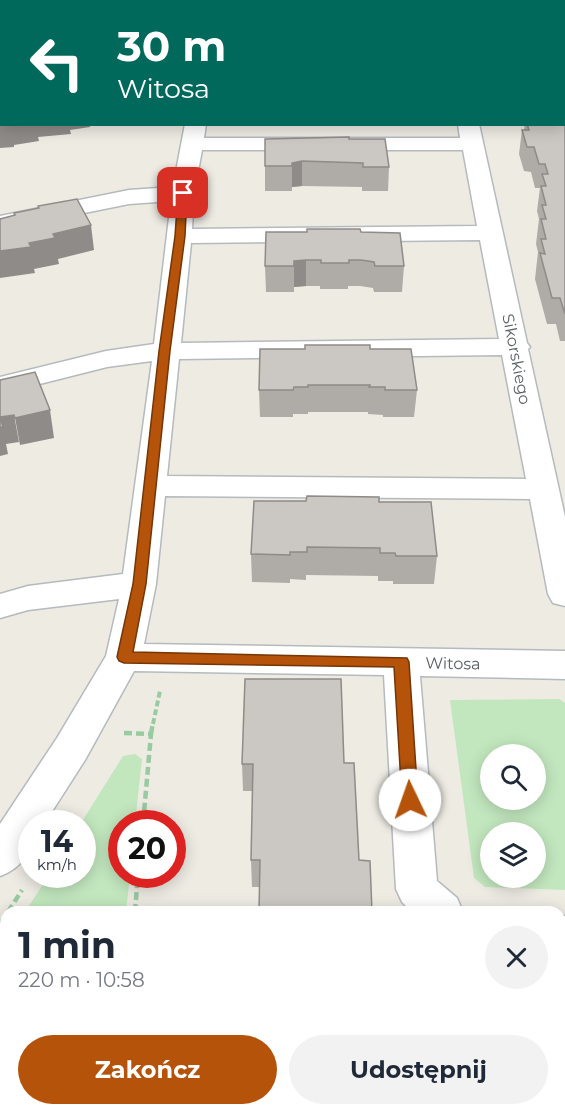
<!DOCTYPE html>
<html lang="pl">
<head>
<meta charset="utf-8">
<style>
	body { margin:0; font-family:Montserrat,sans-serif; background:#f2f2f3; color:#1f2937; height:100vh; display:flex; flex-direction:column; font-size:22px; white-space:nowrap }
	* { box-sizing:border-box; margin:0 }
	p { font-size:20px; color:#747a83 }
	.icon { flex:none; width:33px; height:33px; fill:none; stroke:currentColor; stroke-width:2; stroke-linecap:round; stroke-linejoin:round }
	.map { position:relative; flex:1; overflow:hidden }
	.drawer { position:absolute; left:0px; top:906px; width:566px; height:210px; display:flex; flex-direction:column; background:#fff; border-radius:18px 18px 0 0; box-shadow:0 3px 15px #0003 }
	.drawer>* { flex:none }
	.banner { position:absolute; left:0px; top:0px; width:566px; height:126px; box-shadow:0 3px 15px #0003; background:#00695c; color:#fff; overflow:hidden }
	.fabs { position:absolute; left:480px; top:744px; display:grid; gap:12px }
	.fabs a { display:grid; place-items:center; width:66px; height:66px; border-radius:50%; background:#fff; box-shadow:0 3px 15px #0003; font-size:30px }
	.speed { position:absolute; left:18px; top:810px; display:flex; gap:12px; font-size:30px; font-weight:700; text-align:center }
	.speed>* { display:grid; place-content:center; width:78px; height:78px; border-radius:50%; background:#fff; box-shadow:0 3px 15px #0003; line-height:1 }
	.speed small { font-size:15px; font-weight:400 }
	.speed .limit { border:9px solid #d22; background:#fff; color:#111 }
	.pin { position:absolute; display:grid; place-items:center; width:51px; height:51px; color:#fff; margin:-26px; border-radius:12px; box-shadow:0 3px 9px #0006 }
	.me { position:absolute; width:66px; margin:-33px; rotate:357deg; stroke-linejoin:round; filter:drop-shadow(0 0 4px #0008) }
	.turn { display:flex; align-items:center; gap:21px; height:126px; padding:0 18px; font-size:27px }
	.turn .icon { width:78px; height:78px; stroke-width:2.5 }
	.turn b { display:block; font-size:42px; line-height:51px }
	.round { display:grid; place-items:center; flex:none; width:63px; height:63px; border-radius:32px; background:#f2f2f3 }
	.summary { display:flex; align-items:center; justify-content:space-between; height:102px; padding:0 18px }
	h1 { font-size:36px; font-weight:700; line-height:45px }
	.action { display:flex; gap:12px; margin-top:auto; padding:12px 18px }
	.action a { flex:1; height:69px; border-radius:36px; background:#b45309; color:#fff; font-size:24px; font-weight:700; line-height:69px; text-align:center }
	.action a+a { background:#f2f2f3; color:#1f2937 }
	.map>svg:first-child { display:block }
	.green { fill:#c2e7be; fill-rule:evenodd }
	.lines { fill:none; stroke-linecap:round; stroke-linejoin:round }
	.minor-casing { stroke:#b5babe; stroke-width:3 }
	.path-far1 { stroke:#98cba2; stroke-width:4; stroke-dasharray:6 3; stroke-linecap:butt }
	.path { stroke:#98cba2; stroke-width:4.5; stroke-dasharray:8 4; stroke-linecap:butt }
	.minor { fill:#fff; fill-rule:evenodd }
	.wall { fill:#afaba7 }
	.shaded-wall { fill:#8e8b88 }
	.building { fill:#cbc7c2; stroke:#8e8b88; stroke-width:1.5 }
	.route { fill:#b45309; stroke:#753606; stroke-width:1.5 }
	.labels { text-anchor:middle; stroke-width:5; stroke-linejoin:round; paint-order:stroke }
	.street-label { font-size:16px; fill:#5b6064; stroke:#fff }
</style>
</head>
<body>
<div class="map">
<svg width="565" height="1116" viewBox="0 0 565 1116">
	<rect width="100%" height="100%" fill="#eeebe3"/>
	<g class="green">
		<path d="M559,699l6,4v187l-80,-3 -11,-9 -24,-178zM490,754h46v46h-46zM490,832h46v46h-46z"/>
		<path d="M135,754l7,5 -7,64 -13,1v50l8,1 -4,37h-101l24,-37 33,-1v-50l-1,-1 42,-67z"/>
		<path d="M6,942v168h100v6h-106v-164z"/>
	</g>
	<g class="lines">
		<defs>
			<g id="minor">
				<path d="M99,0h18l-19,2z"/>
				<path d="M295,0h50l1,2h-50z"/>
				<rect x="0" y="58" width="2" height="12"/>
				<rect x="564" y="72" width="1" height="12"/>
				<path d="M185,124h21l-2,14h256l-2,-14h21l48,219 3,4 -2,2 37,168v89l-12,-3 -5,-9 -18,-95 -365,-3 -9,88 -12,60 421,7v28l-145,-3 17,205 20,17 6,14h-51l-10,-10 -6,-13 -12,-214 -250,-4 -49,89 -41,64h-12c0,25 -7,43 -32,52v-52l57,-86 49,-82 13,-57 -91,11 -28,8v-24l28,-8 95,-12 29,-213 -45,6 -107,27v-17l106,-26 48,-7 17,-143 -42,3 -129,26v-14l129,-26 44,-3zM202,150h261l14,76 -285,3 2,-36zM480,240l19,99 -318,4 10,-100zM502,355l24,124 -359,-3 12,-117z"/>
				<rect x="560" y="916" width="5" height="40"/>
			</g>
		</defs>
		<use href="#minor" class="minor-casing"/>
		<path class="path-far1" d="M153,724l7,-33"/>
		<g class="path">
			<path d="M124,733l27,1 -8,90"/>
			<path d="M151,734l2,-12"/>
			<path d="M8,912l14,-22"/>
			<path d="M135,912l3,-38"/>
			<path d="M0,924l6,-9"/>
			<path d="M116,1116l1,-6"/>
		</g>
		<use href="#minor" class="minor"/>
	</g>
	<g class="wall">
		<rect x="110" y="0" width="213" height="2"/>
		<path d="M565,96v245h-5l-4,-17h-9l-12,-45 3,-27 -2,-8 3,-25 -2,-8 3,-23h-5l-4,-16 -7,-1 -5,-17 3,-24h2l1,-6h39z"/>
		<path d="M349,139l40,28 -1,24h-26v-4l-60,-1 -10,1v4h-27v-25z"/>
		<path d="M361,232l43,34 -2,26h-28l-1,-4 -13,-2h-12v3h-28v-3h-14l-12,1v5h-28l-1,-26z"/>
		<path d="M370,349l47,41 -3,27h-31v-2l-15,-1v-2h-60v2h-15v3h-33l-1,-27z"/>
		<path d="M379,502l58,54 -3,28h-41v-3h-15v-5l-72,-1v5l-16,-1v4l-38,-1 -1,-28z"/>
		<path d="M341,679l-81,208h-8l-1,-27 2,-69h-10l-1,-27z"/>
		<path d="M560,982h5v134h-196l-1,-6h-2h194z"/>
	</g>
	<g class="shaded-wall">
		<path d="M0,124h90v3l-20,3 1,4 -33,3 1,4 -25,4v2l-14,1z"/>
		<path d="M302,161v25l-10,1v-24z"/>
		<path d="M91,225l3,25 -36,9 1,5 -25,5 1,4 -35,5v-27l29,-8 24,-9z"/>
		<path d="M306,260v26l-12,1v5v-31z"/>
		<path d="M50,410l4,28 -34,7 -5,-27z"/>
		<path d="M14,415l5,27 -13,2 2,10 -8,2v-39z"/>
	</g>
	<g class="building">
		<path d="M196,0h50l-1,2z"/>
		<path d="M263,0h53l-1,2h-33z"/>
		<path d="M407,0h31l-1,2h-31z"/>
		<rect x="476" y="0" width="31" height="2"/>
		<path d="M2,95v29h-2v-28z"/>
		<path d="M564,96h1v218l-5,-16h-8l-12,-45 5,1 -4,-15h5l-5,-20h5l-4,-14h4l-5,-19h5l-4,-12h6l-3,-10h-6l-5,-17h-7l-5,-17h7l-2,-6h37z"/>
		<path d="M349,137v2h36l4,28h-26v-4l-61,-2 -10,2v3h-27v-27z"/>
		<path d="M77,199l14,26 -38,9 2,4 -26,5 2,4 -31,4v-32l15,-4 -1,-2 25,-5 -1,-2z"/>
		<path d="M307,229h53l1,3 39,1 4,33h-29l-1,-4 -13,-2h-12v3h-28v-3h-15l-12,1v5h-29l1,-34h41z"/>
		<path d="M305,345h65v4h41l6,41h-32v-3h-16l1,-2h-62v2h-14l-1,3h-34l1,-41h45z"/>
		<path d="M35,372l15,38 -35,8 -1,-3 -14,2v-37z"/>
		<path d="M0,418l3,9h-3z"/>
		<path d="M307,496l72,1v5h52l6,54h-41l-1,-3h-15v-5l-73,-1v5h-17v3l-39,-1 3,-53h52z"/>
		<path d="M245,679h96l3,84h10l5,97 11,1 2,51h-113l1,-52h-9l2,-96h-11z"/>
		<rect x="560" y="982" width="5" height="115"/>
	</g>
	<path class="route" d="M183,190l4,3 -2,43 -15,115 -24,233 -13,68 274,6 2,4 9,138 -2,5 -6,2 -6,-2 -2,-5 -8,-133 -270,-4 -5,-2 -2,-4 16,-73 26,-233 16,-115 3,-43z"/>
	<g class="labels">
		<g class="street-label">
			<text transform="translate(517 359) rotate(79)" y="6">Sikorskiego</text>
			<text transform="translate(453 663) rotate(1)" y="6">Witosa</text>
		</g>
	</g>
</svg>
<div class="fabs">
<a><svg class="icon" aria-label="search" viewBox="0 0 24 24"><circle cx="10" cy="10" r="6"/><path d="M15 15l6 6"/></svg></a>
<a><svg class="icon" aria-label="layers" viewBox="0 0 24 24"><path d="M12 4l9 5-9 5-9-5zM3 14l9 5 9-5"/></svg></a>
</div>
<div class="speed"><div>14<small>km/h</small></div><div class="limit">20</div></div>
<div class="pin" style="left:183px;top:193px;background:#d93025"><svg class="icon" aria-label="arrive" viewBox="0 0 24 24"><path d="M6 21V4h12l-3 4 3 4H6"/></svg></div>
<svg class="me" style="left:410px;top:800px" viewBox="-20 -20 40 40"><circle r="19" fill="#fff"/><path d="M0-13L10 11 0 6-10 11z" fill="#b45309"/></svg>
<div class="banner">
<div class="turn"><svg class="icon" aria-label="left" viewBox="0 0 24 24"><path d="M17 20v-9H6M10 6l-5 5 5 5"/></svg><div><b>30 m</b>Witosa</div></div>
</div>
<section class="drawer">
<div class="summary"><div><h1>1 min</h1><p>220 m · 10:58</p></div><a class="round"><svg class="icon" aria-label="close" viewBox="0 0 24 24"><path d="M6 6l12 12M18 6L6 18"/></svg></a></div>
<div class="action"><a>Zakończ</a><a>Udostępnij</a></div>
</section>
</div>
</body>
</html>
